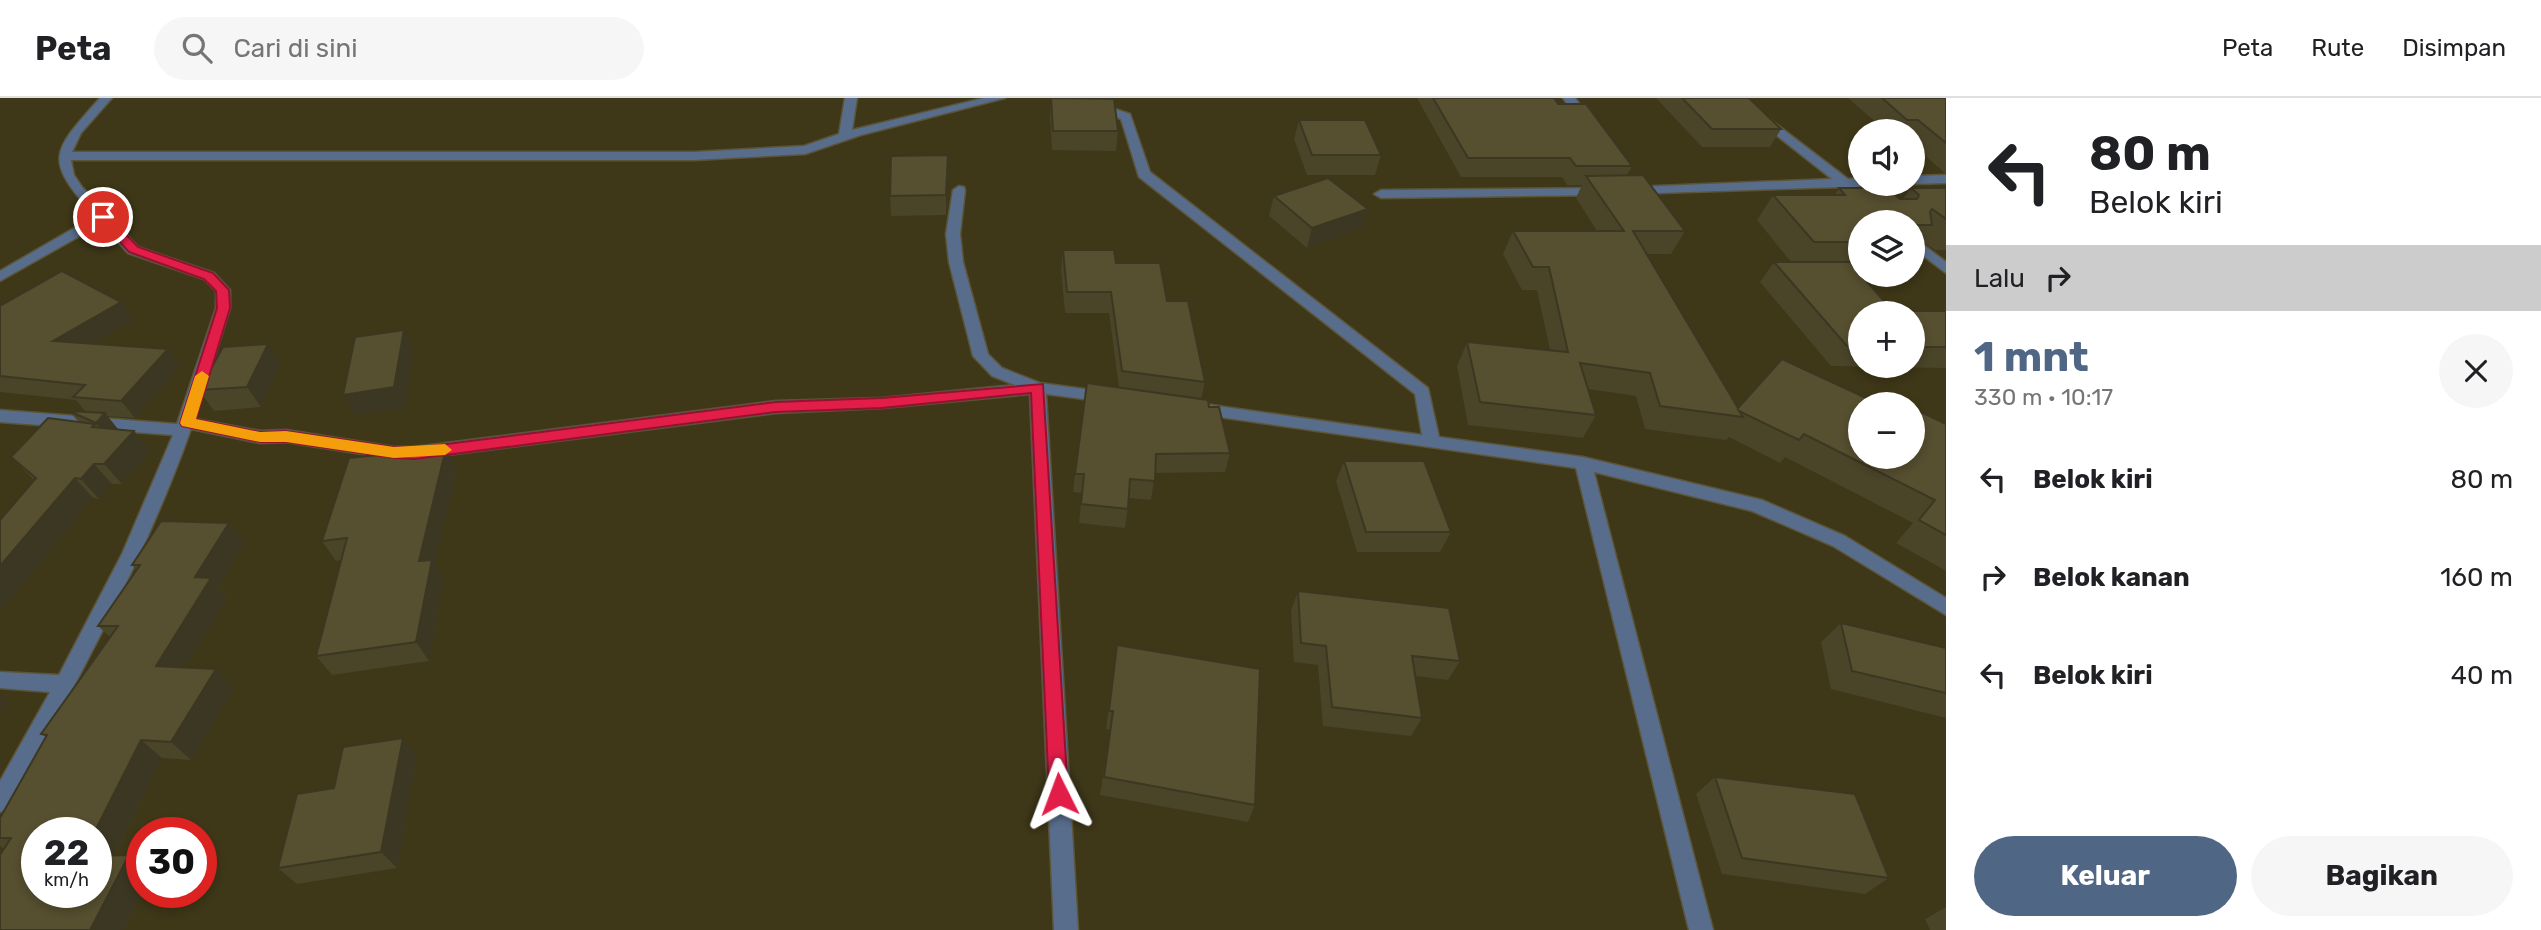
<!DOCTYPE html>
<html lang="id">
<head>
<meta charset="utf-8">
<style>
	body { margin:0; font-family:Rubik,sans-serif; background:#f6f6f6; color:#202124; height:100vh; display:flex; flex-direction:column; font-size:26px; white-space:nowrap }
	* { box-sizing:border-box; margin:0 }
	p { font-size:23px; color:#757577 }
	.icon { flex:none; width:38px; height:38px; fill:none; stroke:currentColor; stroke-width:2; stroke-linecap:round; stroke-linejoin:round }
	.map { position:relative; flex:1; overflow:hidden }
	.sheet { display:flex; flex-direction:column; background:#fff; width:595px }
	.sheet>* { flex:none }
	.guide { background:#fff; color:#202124; overflow:hidden }
	.buttons { position:absolute; left:1848px; top:21px; display:grid; gap:14px }
	.buttons a { display:grid; place-items:center; width:77px; height:77px; border-radius:50%; background:#fff; box-shadow:0 4px 10px #0003; font-size:35px }
	.speed { position:absolute; left:21px; top:719px; display:flex; gap:14px; font-size:35px; font-weight:700; text-align:center }
	.speed>* { display:grid; place-content:center; width:91px; height:91px; border-radius:50%; background:#fff; box-shadow:0 4px 10px #0003; line-height:1 }
	.speed small { font-size:18px; font-weight:400 }
	.speed .limit { border:10px solid #d22; background:#fff; color:#111 }
	.pin { position:absolute; display:grid; place-items:center; width:60px; height:60px; color:#fff; margin:-30px; border:4px solid #fff; border-radius:50%; box-shadow:0 2px 7px #0007 }
	.me { position:absolute; width:77px; margin:-38px; rotate:357deg; stroke-linejoin:round; filter:drop-shadow(0 0 5px #0008) }
	.turn { display:flex; align-items:center; gap:24px; height:147px; padding:0 28px; font-size:32px }
	.turn .icon { width:91px; height:91px; stroke-width:2.5 }
	.turn b { display:block; font-size:49px; line-height:60px }
	.then { display:flex; align-items:center; height:66px; padding:0 28px; background:#0003; gap:14px; font-size:26px }
	.round { display:grid; place-items:center; flex:none; width:74px; height:74px; border-radius:37px; background:#f6f6f6 }
	.head { display:flex; align-items:center; justify-content:space-between; height:119px; padding:0 28px }
	h1 { font-size:42px; font-weight:700; line-height:52px; color:#506685 }
	.cta { display:flex; gap:14px; margin-top:auto; padding:14px 28px }
	.cta a { flex:1; height:80px; border-radius:42px; background:#506685; color:#fff; font-size:28px; font-weight:700; line-height:80px; text-align:center }
	.cta a+a { background:#f6f6f6; color:#202124 }
	ul { padding:0; list-style:none }
	li { display:flex; align-items:center; gap:21px; height:98px; padding:0 28px }
	li div { flex:1 }
	li b { display:block; font-size:26px }
	li em { font-style:normal }
	header { display:flex; align-items:center; gap:42px; box-sizing:border-box; height:98px; padding:0 35px; background:#fff; border-bottom:2px solid #e0e0e0 }
	header strong { font-size:33px }
	nav { display:flex; gap:38px; margin-inline-start:auto; font-size:24px }
	.search { width:490px; height:63px; background:#f6f6f6; display:flex; align-items:center; gap:18px; box-sizing:border-box; padding:0 24px; border-radius:38px; color:#757577; font-size:26px }
	main { display:flex; flex:1; min-height:0 }
	.map>svg:first-child { display:block }
	.lines { fill:none; stroke-linecap:round; stroke-linejoin:round }
	.minor-casing { stroke:#5b5438; stroke-width:3 }
	.minor { fill:#586d8b; fill-rule:evenodd }
	.wall { fill:#4a4429; fill-rule:evenodd }
	.shaded-wall { fill:#3c3722 }
	.building { fill:#564f30; stroke:#3c3722; stroke-width:2 }
	.route { fill:#e11d48; stroke:#92132f; stroke-width:2 }
	.slow { fill:#f59e0b }
</style>
</head>
<body>
<header>
<strong>Peta</strong>
<div class="search"><svg class="icon" aria-label="search" viewBox="0 0 24 24"><circle cx="10" cy="10" r="6"/><path d="M15 15l6 6"/></svg>Cari di sini</div>
<nav><a>Peta</a><a>Rute</a><a>Disimpan</a></nav>
</header>
<main>
<div class="map">
<svg width="1946" height="832" viewBox="0 0 1946 832">
	<rect width="100%" height="100%" fill="#3e3718"/>
	<g class="lines">
		<defs>
			<g id="minor">
				<path d="M100,0h12l-31,35 -9,19h622l110,-6 35,-12 6,-36h12l-5,32 132,-32h21l-144,37 -56,19 -111,6h-623l3,15 8,12 56,60 76,26 16,17v18l-35,111 65,12 26,-1 108,17h21l361,-46 106,-3 133,-13 -23,-9 -19,-20 -24,-94 -3,-28 7,-44 6,-4 5,1 1,3 -5,44 3,28 25,92 14,14 38,15 66,9 8,5 -8,5 -60,-8 32,536h-24l-24,-536 -148,14 -106,5 -361,46h-21l-108,-17 -26,1 -69,-14c-47,133 -117,257 -183,380l-8,3v-31l50,-89 -50,-4v-16l59,3 63,-121 51,-119 -173,-13v-12l177,14 39,-116v-17l-12,-12 -76,-26 -27,-29 -101,57v-10l95,-55c-52,-57 -44,-63 5,-118z"/>
				<path d="M1065,0h17l48,16 20,58 278,216 11,49 144,20 179,43 83,36 101,62v17l-113,-69 -81,-35 -158,-39 119,458h-24l-113,-462 -385,-55 -2,-4 8,-6 225,32 -7,-41 -276,-217 -18,-58z"/>
				<path d="M1563,0h12l18,24 -2,3h-8z"/>
				<path d="M1729,0h13l106,81 12,-1v6h5l-16,6 -7,-3 -214,7 -1,-3 6,-4 199,-8z"/>
				<path d="M1946,77v8l-33,1v-8z"/>
				<path d="M1601,90l5,1v6l-225,3 -7,-4 7,-4z"/>
				<path d="M1913,139l33,25v11l-33,-25z"/>
			</g>
		</defs>
		<use href="#minor" class="minor-casing"/>
		<use href="#minor" class="minor"/>
	</g>
	<g class="wall">
		<path d="M1051,0l67,33 -2,20 -64,-1 -2,-33z"/>
		<path d="M1417,0h137l4,6 74,62 -5,9 58,56 -14,23h-24l91,154 44,-49 78,98 86,-33v147l-50,-28 17,-20 -128,-66 -5,6 -51,-26 -3,3 -81,-11 -9,-33 -48,-7 8,26 -13,23 -115,-13 -11,-59 10,-24 83,8 -13,-60h-15l-19,-36 10,-23h84l-21,-33 6,-13h-15l-5,-8h-101z"/>
		<path d="M1656,0h93l32,31 -11,18h-68z"/>
		<path d="M1848,0h98v76l-33,-29v-14h-27z"/>
		<path d="M1299,22l82,35 -6,20h-68l-13,-36z"/>
		<path d="M949,77l-3,40 -55,1 -1,-20z"/>
		<path d="M1839,90l64,11 8,-11h35v62h-11l-15,-10 -7,9v-27h-53v46h-4l35,41 9,2h46v57l-115,-2 -71,-84 14,-20h17l-34,-42 16,-25h62zM1860,215h53v53h-53z"/>
		<path d="M1274,98l88,33 -55,19 -38,-32z"/>
		<path d="M1063,152l53,13 51,38 38,81 -4,17 8,8 21,46 -5,19 -70,1 -4,27 -22,-2 -4,30 -46,-5 3,-30 -9,-1 2,-18 44,-87 -10,-74h-44l-4,-43z"/>
		<path d="M0,208l134,14 -42,24 88,22 -45,52 -28,-2 11,14 32,21 -28,33h-10l-13,15 -6,-1 -59,-18 -23,-23 67,-36 -9,-10 17,1 -10,-12 -76,-8z"/>
		<path d="M281,266l-20,43 -47,4 -15,-21z"/>
		<path d="M446,350l11,20 -22,97 9,14 -15,82 -97,14 -16,-19 25,-96 -5,1 -14,-20z"/>
		<path d="M1344,363l107,71 -11,20h-83l-21,-71z"/>
		<path d="M229,425l16,20 -27,44 10,10 -43,70 49,21 -43,72 -29,-2 -48,98 15,-1 13,9v28l-19,38h-123l4,-81 -4,-3v-28l46,-81 -5,-3 69,-97 -12,-11 39,-56 -5,-5z"/>
		<path d="M1298,493l162,70 -12,19 -33,-4 7,42 -11,18 -88,-10 -5,-61 -24,-3 -3,-51z"/>
		<path d="M1841,525l105,25v70l-115,-29 -10,-47z"/>
		<path d="M1117,547l138,160 -7,17 -148,-27 10,-65 -4,-1z"/>
		<path d="M403,640l14,18 -20,112 -100,16 -19,-16 56,-80z"/>
		<path d="M1715,679l174,101 -24,16 -143,-20 -26,-80z"/>
		<path d="M1946,809v23h-16l-5,-11z"/>
	</g>
	<g class="shaded-wall">
		<path d="M948,57l1,20 -3,40v-20z"/>
		<path d="M1368,111l-6,20 -55,19 5,-20z"/>
		<path d="M121,204l13,18 -66,38 -15,-17z"/>
		<path d="M404,232l10,21 -9,57 -50,7 -12,-20z"/>
		<path d="M268,246l13,20 -20,43 -14,-20z"/>
		<path d="M168,251l12,17 -45,52 -14,-17z"/>
		<path d="M105,315l17,21 -9,9 -17,-20z"/>
		<path d="M134,333l16,20 -28,33 -18,-20z"/>
		<path d="M446,350l11,20 -22,97 9,14 -15,82 -13,-19 3,-81z"/>
		<path d="M94,366l18,20 -13,15 -18,-20z"/>
		<path d="M75,380l18,20 -93,114v-46z"/>
		<path d="M229,425l16,20 -27,44 10,10 -53,87 -19,-18 39,-89z"/>
		<path d="M216,571l18,19 -43,72 -20,-18z"/>
		<path d="M0,597l8,7 -8,11z"/>
		<path d="M403,640l14,18 -20,112 -16,-16z"/>
		<path d="M141,642l21,18 -56,114 -10,-7v-32h-2z"/>
		<path d="M129,757l13,9v28l-19,38h-33z"/>
	</g>
	<g class="building">
		<path d="M1051,0l63,1 4,32h-65z"/>
		<path d="M1433,0h121l4,6h28l46,62h-56l-6,-8h-102z"/>
		<path d="M1682,0h67l32,31h-69z"/>
		<path d="M1882,0h64v45l-28,-23h-11z"/>
		<path d="M1299,22h66l16,35h-69z"/>
		<path d="M948,57l-2,40 -56,1 1,-40z"/>
		<path d="M1643,77l42,56h-52l105,177 44,-49 97,45h-19v53h53v-49l33,16v111l-27,-15 16,-20 -131,-66 -5,6 -60,-29 4,6 -83,-11 -10,-33 -70,-10 16,52 -116,-13 -13,-60 101,10 -19,-85h-16l-20,-36h111l-38,-55z"/>
		<path d="M1328,80l40,31 -56,19 -38,-32z"/>
		<path d="M1839,90h48l13,11h17l2,-4 -8,-7h35v31l-14,-10 -2,3 2,13h-19v-3h-53v20h-46l-41,-47h72z"/>
		<path d="M1063,152h51l2,13h44l7,38h21l17,81 -83,-11 -11,-79h-44z"/>
		<path d="M1774,164h76l10,13h1l30,34 9,2h46v36h-33v-34h-53v33h-13z"/>
		<path d="M62,173l59,31 -68,39 115,8 -47,52 -48,-4 12,-12 -85,-9v-70z"/>
		<path d="M404,232l-10,57 -51,8 12,-58z"/>
		<path d="M268,246l-21,43 -48,3 24,-43z"/>
		<path d="M1087,285l121,17 1,7h10l11,46 -74,1 -1,27 -25,-2 -2,30 -47,-5 3,-30h-9z"/>
		<path d="M69,313l36,2 -9,10z"/>
		<path d="M48,320l47,6 -3,3 42,4 -30,33h-10l-13,15 -6,-1 -75,88v-46l36,-42 -25,-21z"/>
		<path d="M446,350l-27,113 13,-1 -16,82 -100,14 31,-118 -25,3 27,-83z"/>
		<path d="M1344,363h80l27,71h-85z"/>
		<path d="M161,423l68,2 -34,54 16,1 -55,88 60,3 -45,73 -30,-2 -47,93h-57v59h59v-36l33,-1 -39,75h-90v-75l11,-17h-11v-20l47,-83 -6,-1 77,-108h-20l42,-61h-8z"/>
		<path d="M1298,493l151,17 11,53 -48,-5 10,62 -90,-11 -6,-61 -25,-3z"/>
		<path d="M1841,525l105,25v45l-94,-22z"/>
		<path d="M1117,547l143,24 -5,136 -151,-28 9,-66h-4z"/>
		<path d="M403,640l-22,114 -103,16 19,-74 37,-6 9,-41z"/>
		<path d="M1715,679l140,17 34,84 -147,-20z"/>
	</g>
	<path class="route" d="M103,116l4,1 31,32 75,26 16,17 1,18 -34,111 64,13 26,-1 108,16 21,1 361,-46 106,-4 161,-14 25,410 -3,7 -6,2 -7,-2 -3,-7 -18,-401 -149,15 -106,4 -361,47 -21,-1 -108,-16h-26l-78,-16 -2,-3 37,-115 -1,-17 -12,-12 -75,-27 -32,-35z"/>
	<path class="slow" d="M202,273l7,5 -13,43 64,13 26,-1 108,16 51,-3 7,6 -7,5 -51,3 -108,-16h-26l-78,-16 -2,-3 15,-47z"/>
</svg>
<div class="buttons">
<a><svg class="icon" aria-label="sound" viewBox="0 0 24 24"><path d="M4 9h4l5-4v14l-5-4H4zM17 9q2 3 0 6"/></svg></a>
<a><svg class="icon" aria-label="layers" viewBox="0 0 24 24"><path d="M12 4l9 5-9 5-9-5zM3 14l9 5 9-5"/></svg></a>
<a>+</a>
<a>−</a>
</div>
<div class="speed"><div>22<small>km/h</small></div><div class="limit">30</div></div>
<div class="pin" style="left:103px;top:119px;background:#d93025"><svg class="icon" aria-label="arrive" viewBox="0 0 24 24"><path d="M6 21V4h12l-3 4 3 4H6"/></svg></div>
<svg class="me" style="left:1059px;top:696px" viewBox="-20 -20 40 40"><path d="M0-17L14 15 0 8-14 15z" fill="#e11d48" stroke="#fff" stroke-width="4"/></svg>
</div>
<section class="sheet">
<div class="guide">
<div class="turn"><svg class="icon" aria-label="left" viewBox="0 0 24 24"><path d="M17 20v-9H6M10 6l-5 5 5 5"/></svg><div><b>80 m</b>Belok kiri</div></div>
<div class="then">Lalu<svg class="icon" aria-label="right" viewBox="0 0 24 24"><path d="M7 20v-9h11M14 6l5 5-5 5"/></svg></div>
</div>
<div class="head"><div><h1>1 mnt</h1><p>330 m · 10:17</p></div><a class="round"><svg class="icon" aria-label="close" viewBox="0 0 24 24"><path d="M6 6l12 12M18 6L6 18"/></svg></a></div>
<ul>
<li><svg class="icon" aria-label="left" viewBox="0 0 24 24"><path d="M17 20v-9H6M10 6l-5 5 5 5"/></svg><div><b>Belok kiri</b></div><em>80 m</em></li>
<li><svg class="icon" aria-label="right" viewBox="0 0 24 24"><path d="M7 20v-9h11M14 6l5 5-5 5"/></svg><div><b>Belok kanan</b></div><em>160 m</em></li>
<li><svg class="icon" aria-label="left" viewBox="0 0 24 24"><path d="M17 20v-9H6M10 6l-5 5 5 5"/></svg><div><b>Belok kiri</b></div><em>40 m</em></li>
</ul>
<div class="cta"><a>Keluar</a><a>Bagikan</a></div>
</section>
</main>
</body>
</html>
